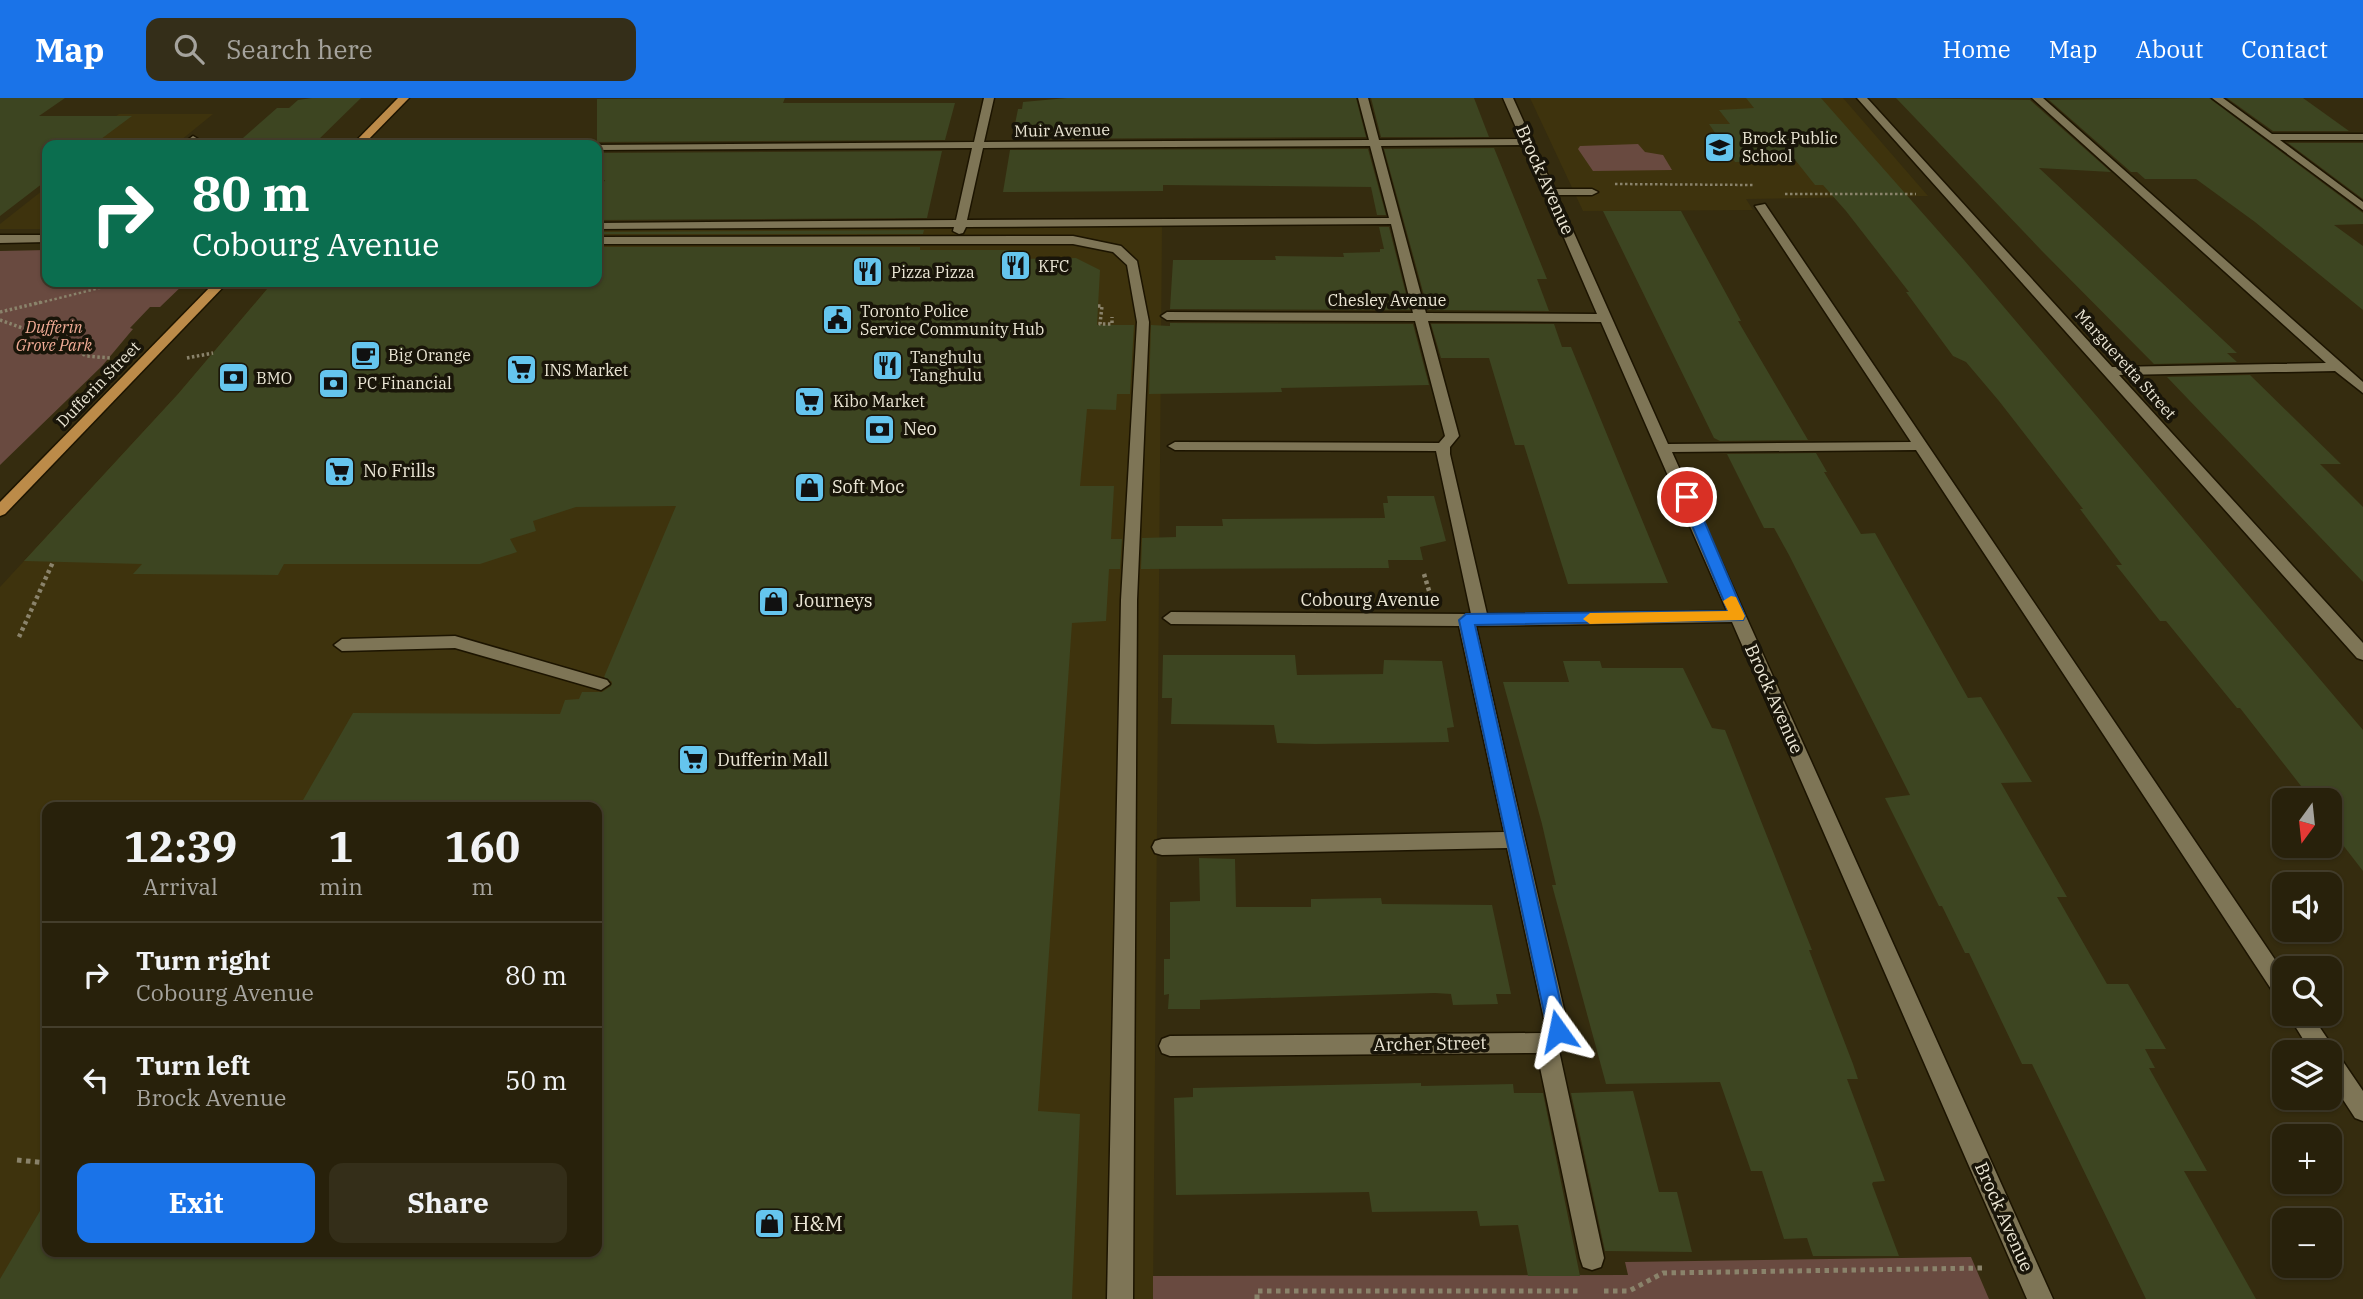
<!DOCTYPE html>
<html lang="en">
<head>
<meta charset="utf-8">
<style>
	body { margin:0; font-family:"IBM Plex Serif",serif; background:#342e19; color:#f1f3f6; height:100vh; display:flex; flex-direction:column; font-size:26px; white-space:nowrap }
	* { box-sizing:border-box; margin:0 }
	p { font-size:23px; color:#a5a39d }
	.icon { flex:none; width:38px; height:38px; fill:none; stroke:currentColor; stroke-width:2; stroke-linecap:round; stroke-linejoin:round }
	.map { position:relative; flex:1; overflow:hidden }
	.side { position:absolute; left:42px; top:704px; width:560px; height:455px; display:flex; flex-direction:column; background:#28210b; border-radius:14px; box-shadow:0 2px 5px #0004,0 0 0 2px #443e2c }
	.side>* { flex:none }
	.guide { position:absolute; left:42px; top:42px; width:560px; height:147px; border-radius:14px; box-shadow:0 2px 5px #0004,0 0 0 2px #443e2c; background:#0b6e4f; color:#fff; overflow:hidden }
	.needle { width:46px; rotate:195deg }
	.fabs { position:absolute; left:2272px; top:690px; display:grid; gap:14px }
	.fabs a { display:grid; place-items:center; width:70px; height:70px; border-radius:14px; background:#28210b; box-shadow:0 2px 5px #0004,0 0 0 2px #443e2c; font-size:35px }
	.pin { position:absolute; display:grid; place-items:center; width:60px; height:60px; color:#fff; margin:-30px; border:4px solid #fff; border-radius:50%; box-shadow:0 2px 7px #0007 }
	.me { position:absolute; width:77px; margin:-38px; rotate:348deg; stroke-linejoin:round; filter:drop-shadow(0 0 5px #0008) }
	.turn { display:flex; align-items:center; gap:24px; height:147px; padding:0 35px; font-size:32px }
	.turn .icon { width:91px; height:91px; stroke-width:2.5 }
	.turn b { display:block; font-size:49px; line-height:60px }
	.eta { display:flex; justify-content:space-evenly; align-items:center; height:119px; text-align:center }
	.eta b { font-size:42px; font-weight:700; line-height:49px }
	.button { display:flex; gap:14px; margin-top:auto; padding:14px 35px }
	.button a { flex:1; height:80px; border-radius:14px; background:#1a73e8; color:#fff; font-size:28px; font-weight:700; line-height:80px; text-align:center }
	.button a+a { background:#342e19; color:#f1f3f6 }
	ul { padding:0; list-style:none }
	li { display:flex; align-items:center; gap:21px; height:105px; padding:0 35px; border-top:2px solid #443e2c }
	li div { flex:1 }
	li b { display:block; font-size:26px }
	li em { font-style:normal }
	header { display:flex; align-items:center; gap:42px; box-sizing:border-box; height:98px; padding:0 35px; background:#1a73e8; color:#fff }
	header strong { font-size:33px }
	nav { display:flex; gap:38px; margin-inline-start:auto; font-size:24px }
	.search { width:490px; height:63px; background:#342e19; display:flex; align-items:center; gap:18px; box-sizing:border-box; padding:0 24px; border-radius:14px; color:#a5a39d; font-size:26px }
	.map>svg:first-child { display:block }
	.built { fill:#3e330d; fill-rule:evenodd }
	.green { fill:#694a40 }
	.building { fill:#3d4521 }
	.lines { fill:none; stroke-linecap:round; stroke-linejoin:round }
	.minor-casing { stroke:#1c1400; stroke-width:3 }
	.major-casing { stroke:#1c1400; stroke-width:3 }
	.path-far3 { stroke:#8a836b; stroke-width:2.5; stroke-dasharray:2.5 2.5; stroke-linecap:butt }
	.path-far2 { stroke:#8a836b; stroke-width:3.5; stroke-dasharray:2.5 2.5; stroke-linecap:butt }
	.path-far1 { stroke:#8a836b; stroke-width:4.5; stroke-dasharray:3.5 3.5; stroke-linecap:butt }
	.path { stroke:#8a836b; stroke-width:5; stroke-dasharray:4.5 4.5; stroke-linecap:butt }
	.minor { fill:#7e7556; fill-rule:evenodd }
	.major { fill:#bc8b49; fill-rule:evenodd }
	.route { fill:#1a73e8; stroke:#114b97; stroke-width:2 }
	.slow { fill:#f59e0b }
	.labels { text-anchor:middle; stroke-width:7; stroke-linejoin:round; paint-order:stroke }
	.far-street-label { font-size:16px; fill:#ebe6d5; stroke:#191509 }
	.far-poi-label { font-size:16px; fill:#ebe6d5; stroke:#191509; text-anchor:start }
	.far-park-label { font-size:16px; font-style:italic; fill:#f1ac96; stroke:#191509 }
	.street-label { font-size:18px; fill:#ebe6d5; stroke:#191509 }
	.poi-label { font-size:18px; fill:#ebe6d5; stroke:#191509; text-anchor:start }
	.near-poi-label { font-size:21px; fill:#ebe6d5; stroke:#191509; text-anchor:start }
</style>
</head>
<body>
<header>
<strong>Map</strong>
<div class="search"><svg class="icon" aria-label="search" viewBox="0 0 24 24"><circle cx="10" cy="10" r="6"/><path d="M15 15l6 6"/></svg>Search here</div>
<nav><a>Home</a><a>Map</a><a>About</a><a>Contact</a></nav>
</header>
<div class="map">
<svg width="2363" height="1201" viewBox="0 0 2363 1201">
	<rect width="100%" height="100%" fill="#352c0f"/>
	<g class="built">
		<path d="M1530,0h313l85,98 -182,3 7,11 -170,1z"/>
		<path d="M119,16h94l-38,31h-97z"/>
		<path d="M47,89v42h-47v-5z"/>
		<path d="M1162,128l-9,1073h-1153v-712l178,-193 95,-112h324v-52zM47,709h550v444h-550z"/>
	</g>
	<g class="green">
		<path d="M1638,46l7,8 18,3 9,15 -79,1 -15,-22 2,-3z"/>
		<path d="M47,152v32h139l-26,25h-10l-20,21 3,1 -31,37 -102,99v-214z"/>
		<path d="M1971,1159l18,42h-836v-23l475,-1 -3,-13z"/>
	</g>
	<g class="building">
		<path d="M0,0h65l-26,18h93l-39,29h-46v35l-47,36z"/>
		<path d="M312,0h49l-46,45 -80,2 42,-37h12l9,-8z"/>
		<path d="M785,0l-2,5h172l-10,37 -348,2v-43z"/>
		<path d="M1067,0h289l10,39 -354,2 6,-30h4l1,-7z"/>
		<path d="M1371,0h103l15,39h-108z"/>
		<path d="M1746,0h75l143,162 399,470v141l-34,-44v-27h-17l-72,-92h-3l-71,-87h-6l-44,-56h6l-42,-56h3l-84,-108 -33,-39 -13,-6 -47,-64h3l-63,-81 -23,-26h-8l-19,-24 -61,1 -26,-38h21l-11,-14 35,-2z"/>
		<path d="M1896,0l134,2 81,72 -72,-4 198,185h-10l10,9 -83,2 -112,-113z"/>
		<path d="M2209,0l154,115v11l-29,1 29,21v64l-108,-88 -59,-43h-51l-8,-7h-6l-82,-72z"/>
		<path d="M2227,0h76l46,33h-76z"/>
		<path d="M2288,45h75v56z"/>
		<path d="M1494,50l53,131h-10l12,32 -121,-1 -44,-161z"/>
		<path d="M1368,51l18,66h-9l-6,-28 -208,-2v6l-160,1 7,-42z"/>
		<path d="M942,53l-15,67 -330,2v-26l8,-14h-8v-27z"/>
		<path d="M1603,113h78l60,110h-3l70,119 -88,1 -6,-3z"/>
		<path d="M1379,129h10l21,83 -240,-1 3,-49h103l-1,-4 69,1 -1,-4 37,-1v-3h4z"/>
		<path d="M924,132l-1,4h-326v-2z"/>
		<path d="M597,149h323v3h89l-1,9 68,-1 24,12 -3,55h37l-4,69h-13l-1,16 -29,-1 -7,77h34l-3,53h11l-2,30h-11l-3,52 -34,2 -34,488 42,3 -8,185h-1072v-20l47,-80v52h550v-444h-298l54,-94 207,1 5,-14 14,-1 3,-7h20l9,-6 1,-4 -8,-5 72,-171 -100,1 -43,14 3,10 -26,8 7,13 -37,12h-196l-6,11 -145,-1 9,-10 -118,-3 154,-167 95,-112h324z"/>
		<path d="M1170,225l243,1 16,61 -148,3 1,4 -133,2 2,-69 19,1z"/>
		<path d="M1431,226h123l8,23h9l97,236 -100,1 -44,-139h-9l-26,-87h-48z"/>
		<path d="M2250,277l91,89h-21l43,43v75l-196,-205z"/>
		<path d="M1816,355l11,19h-3l37,62 14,-1 93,165 13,-1 51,85 -31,1 66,114h-10l50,87h21l38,65h-21l10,19h-6l58,103h-23l72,128h-110l-114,-235h-10l-53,-111h-4l-23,-47h-3l-54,-108 25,-3 -121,-240 -15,-27h-10l-37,-74z"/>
		<path d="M1387,398h47l12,45 -26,6 3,13h-35l1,8 -248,1 1,-31 34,-1v-11h47l-1,-7 163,-1 -2,-15h5z"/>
		<path d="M1163,557h132l2,20 86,-1 1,-14 58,1 12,66 -7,1 2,14 -134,2 -38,-1 -3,-18 -103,-1 1,-26h-10z"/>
		<path d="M1563,563h37l2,7h81l29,60 13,2 87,220h-3l44,114 5,15h-11l38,102 -12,1 -1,2 27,72h-86l-6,-18 -23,1 -22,-68h-11l-31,-89 -114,2 -54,-199h4l-14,-61 -39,-142h66z"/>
		<path d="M1199,760l36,1 1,48h75v-8l70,-1 1,6 110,1 19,89h-15l2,10 -45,1 -2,-11 -16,-1 -235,7v9h-32l1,-15 -5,1v-36h6v-57l30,-1z"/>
		<path d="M1421,985v3l92,-2 1,9h29l37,183h-52l-10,-51 -38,1 -3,-15 -105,1 -3,-20 -193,3 -2,-97 19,-1v-9z"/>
		<path d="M1633,993l26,101h18l15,60 -87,-1 -34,-158z"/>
	</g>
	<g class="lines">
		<defs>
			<g id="minor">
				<path d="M984,0h10l-10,44 385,-2 -11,-42h10l11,42 142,-1 -18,-41h10l41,91h38l6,3 -6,3h-35l111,249 243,-2 -156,-236 10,-2 519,769v27l-7,-2 -361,-548 -244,2 381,847h-26l-295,-677 -256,4 93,405 -11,15 46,212 -3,9 -9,3 -9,-3 -3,-9 -43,-205 -367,3 -8,-3 -3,-7 3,-7 8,-3 371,-3 5,-5 -39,-180 -345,7 -7,-2 -3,-6 3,-6 7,-2 342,-7 -45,-206 -288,-2 -8,-6 8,-6 300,2 -35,-163 -261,-1 -7,-4 7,-4 264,1 6,-7 -30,-115 -248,-1 -6,-4 6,-4 246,1 -22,-89 -425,3 -3,6 -4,1 -6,-3 1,-4 -357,2v-6l359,-3 16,-72 -375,2v-5h-4l381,-3zM1524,47l73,169 -171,-1 -45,-167zM1370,48l19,72 -422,2 16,-72zM1428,223l173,1 126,289 -240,3 -37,-160v-7l9,-11z"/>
				<path d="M1857,0h10l245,269 214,-4 -294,-265h11l320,284v11l-28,-22 -216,4 244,268v17l-6,-2z"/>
				<path d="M2212,0h11l49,36h91v6h-83l83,62v8z"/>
				<path d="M193,38l5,3 -6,6h-11z"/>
				<path d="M0,137h47v7l-47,1z"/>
				<path d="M1073,138l48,10 16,15 12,61 -12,278 -4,699h-26l14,-699 16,-278 -10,-57 -14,-13 -40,-8h-476v-7z"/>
				<path d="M455,538l152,44 3,4 -9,6 -146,-42 -113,3 -8,-6 8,-6z"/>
				<path d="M2287,915h23l53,78v30l-8,-3 -26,-40v-26h-18z"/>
			</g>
			<g id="major">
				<path d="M398,0h11l-46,47h-11z"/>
				<path d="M215,184h13l-223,232 -5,2v-14z"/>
			</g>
		</defs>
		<use href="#minor" class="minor-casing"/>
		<use href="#major" class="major-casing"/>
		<g class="path-far3">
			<path d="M1615,86l138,1"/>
			<path d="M1785,96h131"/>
			<path d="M35,206l89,-22"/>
		</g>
		<g class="path-far2">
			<path d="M1098,208h4l-2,18h12v-7"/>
			<path d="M0,214l42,-10"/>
			<path d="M0,222l67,24 19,12 24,2"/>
			<path d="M187,260l26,-5"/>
		</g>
		<g class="path-far1">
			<path d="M1424,476l6,20"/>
			<path d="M19,539l34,-75"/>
		</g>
		<g class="path">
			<path d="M17,1062l30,3"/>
			<path d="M1604,1193h25l34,-18 321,-5"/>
			<path d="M1257,1201v-8h324"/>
		</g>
		<use href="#minor" class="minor"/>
		<use href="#major" class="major"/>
	</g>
	<path class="route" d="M1687,395l7,4 51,119 -2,4 -268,5 92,406 -3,6 -6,3 -7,-3 -3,-6 -89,-411 7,-6 262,-3 -48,-114z"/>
	<path class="slow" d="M1731,498l5,1 9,19 -2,4 -153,4 -7,-5 7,-6 138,-2 -5,-10z"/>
	<defs>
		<symbol id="school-square" viewBox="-11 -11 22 22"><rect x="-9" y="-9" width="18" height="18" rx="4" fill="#65c5ee" stroke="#191509"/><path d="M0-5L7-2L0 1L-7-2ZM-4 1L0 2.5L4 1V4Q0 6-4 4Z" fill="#111"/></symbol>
		<symbol id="restaurant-square" viewBox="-11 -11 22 22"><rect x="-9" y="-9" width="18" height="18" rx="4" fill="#65c5ee" stroke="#191509"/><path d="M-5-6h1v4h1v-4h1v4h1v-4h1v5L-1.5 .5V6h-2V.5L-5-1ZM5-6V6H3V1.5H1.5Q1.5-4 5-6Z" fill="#111"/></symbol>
		<symbol id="civic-square" viewBox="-11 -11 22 22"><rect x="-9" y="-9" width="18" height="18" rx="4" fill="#65c5ee" stroke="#191509"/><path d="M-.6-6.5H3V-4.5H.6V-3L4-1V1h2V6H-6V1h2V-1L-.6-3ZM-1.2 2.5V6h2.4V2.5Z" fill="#111"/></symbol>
		<symbol id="cafe-square" viewBox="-11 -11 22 22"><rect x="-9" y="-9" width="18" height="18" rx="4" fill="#65c5ee" stroke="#191509"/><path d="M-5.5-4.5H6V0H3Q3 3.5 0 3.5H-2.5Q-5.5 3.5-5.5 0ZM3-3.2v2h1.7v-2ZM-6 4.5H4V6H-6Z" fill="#111"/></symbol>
		<symbol id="supermarket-square" viewBox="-11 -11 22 22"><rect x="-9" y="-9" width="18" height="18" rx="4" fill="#65c5ee" stroke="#191509"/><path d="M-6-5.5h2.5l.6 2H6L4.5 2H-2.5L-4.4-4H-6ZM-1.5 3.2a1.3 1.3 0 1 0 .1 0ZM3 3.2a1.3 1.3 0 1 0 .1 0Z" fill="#111"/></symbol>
		<symbol id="bank-square" viewBox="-11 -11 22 22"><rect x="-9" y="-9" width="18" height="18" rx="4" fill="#65c5ee" stroke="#191509"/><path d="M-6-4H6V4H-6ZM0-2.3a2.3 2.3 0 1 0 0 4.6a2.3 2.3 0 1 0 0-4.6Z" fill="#111"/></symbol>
		<symbol id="shop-square" viewBox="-11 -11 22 22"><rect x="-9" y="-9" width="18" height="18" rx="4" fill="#65c5ee" stroke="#191509"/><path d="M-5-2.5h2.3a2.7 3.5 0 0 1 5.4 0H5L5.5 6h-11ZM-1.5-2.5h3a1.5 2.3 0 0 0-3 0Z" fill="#111"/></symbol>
	</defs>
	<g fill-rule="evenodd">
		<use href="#school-square" x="1702" y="32" width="35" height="35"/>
		<use href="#restaurant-square" x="998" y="150" width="35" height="35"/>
		<use href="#restaurant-square" x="850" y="156" width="35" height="35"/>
		<use href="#civic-square" x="820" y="204" width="35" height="35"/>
		<use href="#cafe-square" x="348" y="240" width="35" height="35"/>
		<use href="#restaurant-square" x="870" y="250" width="35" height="35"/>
		<use href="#supermarket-square" x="504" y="254" width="35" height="35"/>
		<use href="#bank-square" x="216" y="262" width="35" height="35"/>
		<use href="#bank-square" x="316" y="268" width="35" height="35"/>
		<use href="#supermarket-square" x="792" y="286" width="35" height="35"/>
		<use href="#bank-square" x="862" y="314" width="35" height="35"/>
		<use href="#supermarket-square" x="322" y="356" width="35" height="35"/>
		<use href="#shop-square" x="792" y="372" width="35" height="35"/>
		<use href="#shop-square" x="756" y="486" width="35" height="35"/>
		<use href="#supermarket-square" x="676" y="644" width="35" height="35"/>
		<use href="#shop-square" x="752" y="1108" width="35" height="35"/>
	</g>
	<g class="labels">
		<g class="far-street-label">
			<text transform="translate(1062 32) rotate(-1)" y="6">Muir Avenue</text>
			<text x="1387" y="208">Chesley Avenue</text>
			<text transform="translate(2126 266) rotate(48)" y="6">Margueretta Street</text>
			<text transform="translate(98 286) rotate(-46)" y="6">Dufferin Street</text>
		</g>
		<g class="far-poi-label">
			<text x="1742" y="46">Brock Public<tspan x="1742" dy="18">School</tspan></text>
			<text x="1038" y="174">KFC</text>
			<text x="891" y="180">Pizza Pizza</text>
			<text x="860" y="219">Toronto Police<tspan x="860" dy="18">Service Community Hub</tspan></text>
			<text x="388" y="263">Big Orange</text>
			<text x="910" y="265">Tanghulu<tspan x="910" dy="18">Tanghulu</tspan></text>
			<text x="544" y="278">INS Market</text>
			<text x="256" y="286">BMO</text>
			<text x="357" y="291">PC Financial</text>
			<text x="833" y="309">Kibo Market</text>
		</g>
		<g class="far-park-label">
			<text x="54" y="235">Dufferin<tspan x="54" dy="18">Grove Park</tspan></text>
		</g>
		<g class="street-label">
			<text transform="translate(1545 82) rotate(66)" y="6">Brock Avenue</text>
			<text x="1370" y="508">Cobourg Avenue</text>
			<text transform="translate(1774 601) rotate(66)" y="6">Brock Avenue</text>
			<text transform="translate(1430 946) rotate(-1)" y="6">Archer Street</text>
			<text transform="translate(2004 1119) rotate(66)" y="6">Brock Avenue</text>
		</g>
		<g class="poi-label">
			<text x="903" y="337">Neo</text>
			<text x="363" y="379">No Frills</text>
			<text x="832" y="395">Soft Moc</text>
			<text x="796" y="509">Journeys</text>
			<text x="717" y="668">Dufferin Mall</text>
		</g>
		<g class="near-poi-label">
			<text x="793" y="1133">H&amp;M</text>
		</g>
	</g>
</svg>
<div class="fabs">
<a><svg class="needle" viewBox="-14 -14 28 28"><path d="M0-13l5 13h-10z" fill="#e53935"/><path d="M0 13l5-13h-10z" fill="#a5a39d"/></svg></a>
<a><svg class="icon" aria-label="sound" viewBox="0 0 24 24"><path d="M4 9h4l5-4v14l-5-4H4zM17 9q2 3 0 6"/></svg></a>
<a><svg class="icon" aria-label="search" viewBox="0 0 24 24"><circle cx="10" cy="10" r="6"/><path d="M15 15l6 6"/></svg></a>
<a><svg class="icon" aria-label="layers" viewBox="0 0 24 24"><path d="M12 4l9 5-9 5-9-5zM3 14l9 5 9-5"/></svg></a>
<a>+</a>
<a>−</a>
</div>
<div class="pin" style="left:1687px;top:399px;background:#d93025"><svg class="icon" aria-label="arrive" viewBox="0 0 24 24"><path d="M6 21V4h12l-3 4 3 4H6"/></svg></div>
<svg class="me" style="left:1558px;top:933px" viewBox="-20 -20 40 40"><path d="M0-17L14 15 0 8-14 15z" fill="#1a73e8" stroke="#fff" stroke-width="4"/></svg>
<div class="guide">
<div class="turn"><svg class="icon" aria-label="right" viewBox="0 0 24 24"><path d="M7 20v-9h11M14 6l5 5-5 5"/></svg><div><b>80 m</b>Cobourg Avenue</div></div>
</div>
<section class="side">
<div class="eta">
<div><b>12:39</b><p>Arrival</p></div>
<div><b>1</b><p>min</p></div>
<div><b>160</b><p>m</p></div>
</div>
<ul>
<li><svg class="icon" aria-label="right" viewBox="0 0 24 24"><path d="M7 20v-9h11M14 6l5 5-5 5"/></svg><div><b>Turn right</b><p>Cobourg Avenue</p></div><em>80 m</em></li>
<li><svg class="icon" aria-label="left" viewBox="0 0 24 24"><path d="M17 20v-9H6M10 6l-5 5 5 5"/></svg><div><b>Turn left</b><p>Brock Avenue</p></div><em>50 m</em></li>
</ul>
<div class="button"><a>Exit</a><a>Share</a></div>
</section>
</div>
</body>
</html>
